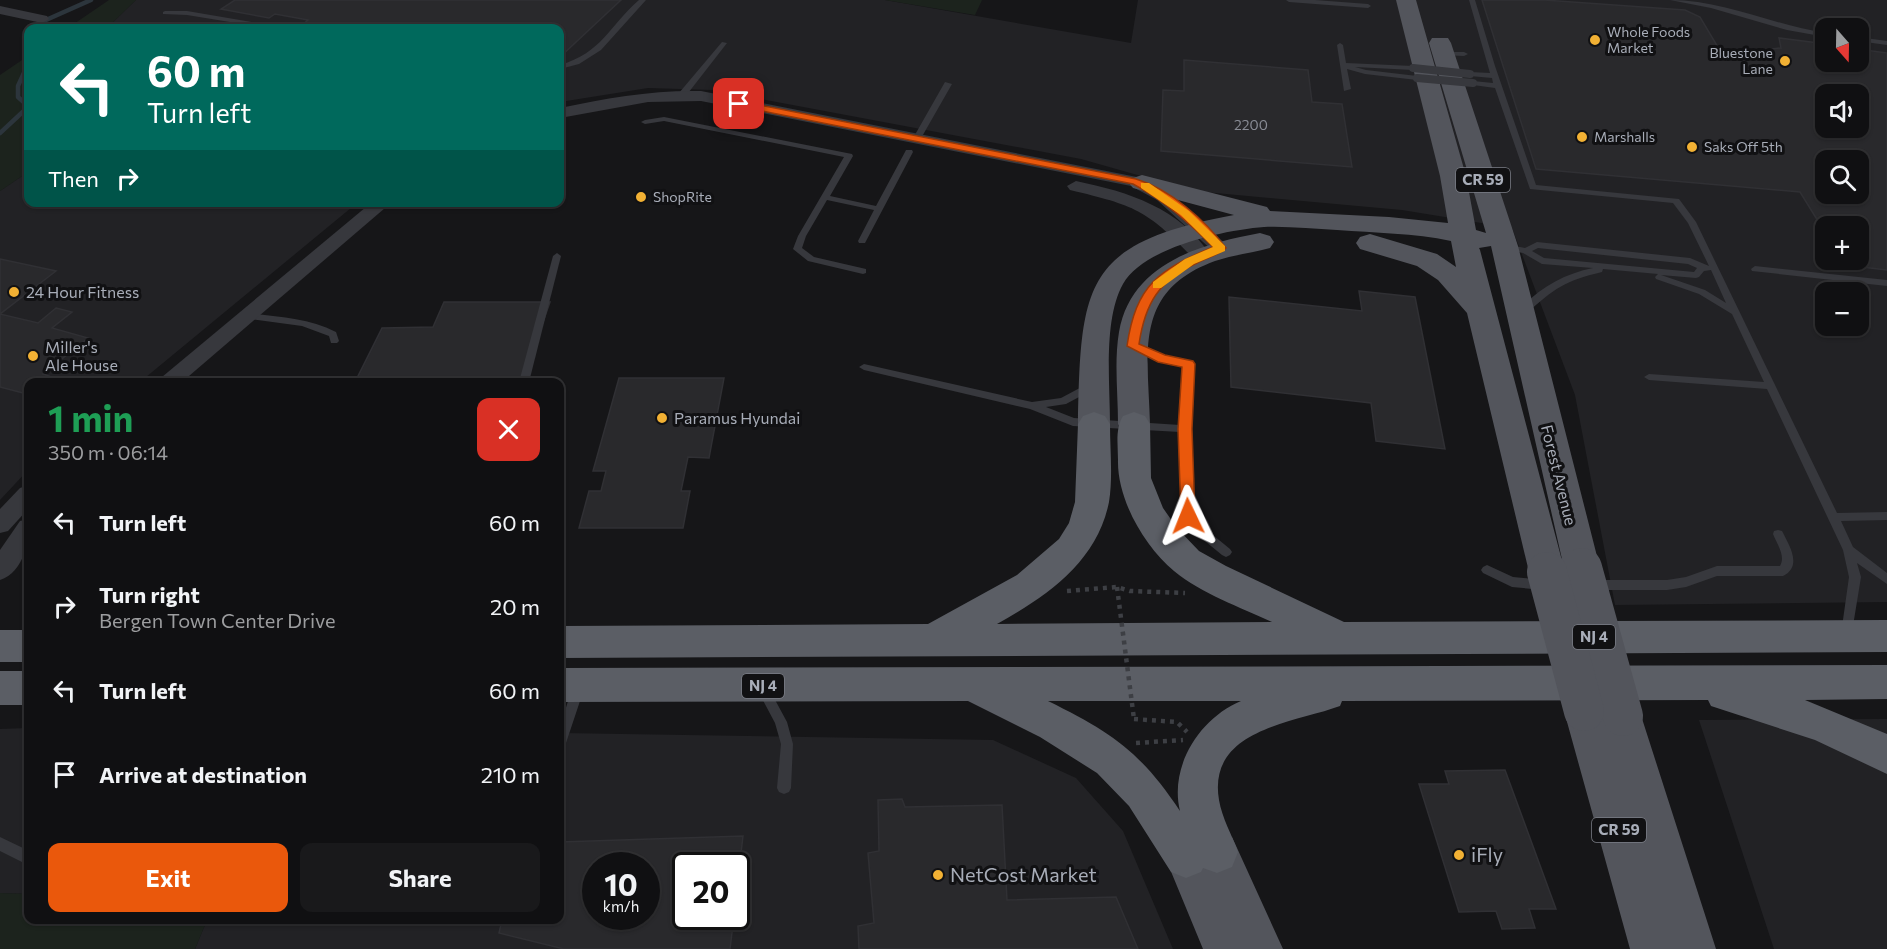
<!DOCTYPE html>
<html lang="en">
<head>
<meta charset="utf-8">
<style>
	body { margin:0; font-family:Commissioner,sans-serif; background:#19191b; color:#f1f3f6; height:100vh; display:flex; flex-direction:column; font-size:22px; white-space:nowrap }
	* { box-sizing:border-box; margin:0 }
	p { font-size:20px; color:#9c9d9f }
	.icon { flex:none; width:33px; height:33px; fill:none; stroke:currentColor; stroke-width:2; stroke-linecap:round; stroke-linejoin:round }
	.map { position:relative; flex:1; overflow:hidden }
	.panel { position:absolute; left:24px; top:378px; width:540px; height:546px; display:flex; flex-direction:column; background:#101012; border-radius:12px; box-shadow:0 2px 4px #0004,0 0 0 2px #303032 }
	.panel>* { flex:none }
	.hud { position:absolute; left:24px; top:24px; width:540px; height:183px; border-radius:12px; box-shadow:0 2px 4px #0004,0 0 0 2px #303032; background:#00695c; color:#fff; overflow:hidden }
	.needle { width:39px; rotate:160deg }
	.tools { position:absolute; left:1815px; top:18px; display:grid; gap:12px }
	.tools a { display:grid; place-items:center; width:54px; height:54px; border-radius:12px; background:#101012; box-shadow:0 2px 4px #0004,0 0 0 2px #303032; font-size:30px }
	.speed { position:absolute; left:582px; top:852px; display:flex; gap:12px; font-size:30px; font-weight:700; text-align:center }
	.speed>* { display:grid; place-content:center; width:78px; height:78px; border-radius:50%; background:#101012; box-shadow:0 2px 4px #0004,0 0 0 2px #303032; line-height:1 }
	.speed small { font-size:15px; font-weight:400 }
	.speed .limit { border:3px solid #111; border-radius:9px; background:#fff; color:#111 }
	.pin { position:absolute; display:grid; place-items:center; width:51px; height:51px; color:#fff; margin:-26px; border-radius:12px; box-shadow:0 3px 9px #0006 }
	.me { position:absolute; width:66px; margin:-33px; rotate:358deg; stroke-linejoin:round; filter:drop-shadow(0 0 4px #0008) }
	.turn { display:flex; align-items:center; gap:21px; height:126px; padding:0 24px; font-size:27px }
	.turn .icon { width:78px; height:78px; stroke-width:2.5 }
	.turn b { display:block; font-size:42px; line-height:51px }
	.then { display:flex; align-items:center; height:57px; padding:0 24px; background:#0003; gap:12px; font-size:22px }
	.round { display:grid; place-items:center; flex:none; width:63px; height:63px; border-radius:12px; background:#19191b }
	.headline { display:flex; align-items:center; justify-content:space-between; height:102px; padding:0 24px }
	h1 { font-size:36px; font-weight:700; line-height:45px; color:#1e9e55 }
	.button { display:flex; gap:12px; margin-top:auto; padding:12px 24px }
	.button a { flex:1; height:69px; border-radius:12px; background:#ea580c; color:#fff; font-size:24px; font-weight:700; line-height:69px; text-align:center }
	.button a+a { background:#19191b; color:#f1f3f6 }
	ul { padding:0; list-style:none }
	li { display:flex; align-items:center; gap:18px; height:84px; padding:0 24px }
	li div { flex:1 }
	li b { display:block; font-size:22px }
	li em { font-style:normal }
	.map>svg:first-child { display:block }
	.built { fill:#222225; fill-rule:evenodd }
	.green { fill:#1c231d }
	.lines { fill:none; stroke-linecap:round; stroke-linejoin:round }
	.stream { stroke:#2c353c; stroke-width:4.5 }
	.building { fill:#29292c; stroke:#303034; stroke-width:1.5; fill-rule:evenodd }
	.path { stroke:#3d3f44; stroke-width:4.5; stroke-dasharray:4 5; stroke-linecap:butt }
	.service { fill:#37383d; fill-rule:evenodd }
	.minor { fill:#37383d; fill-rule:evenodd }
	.primary { fill:#53555c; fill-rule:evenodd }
	.trunk { fill:#5b5e65; fill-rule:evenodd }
	.path-bridge { stroke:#3d3f44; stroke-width:4.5; stroke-dasharray:4 5; stroke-linecap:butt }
	.service-bridge { stroke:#37383d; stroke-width:8 }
	.primary-bridge { stroke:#53555c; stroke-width:40 }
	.route { fill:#ea580c; stroke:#983908; stroke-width:1.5 }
	.slow { fill:#f59e0b }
	.poi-dot { fill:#f2b134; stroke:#111113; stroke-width:2 }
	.labels { text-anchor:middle; stroke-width:6; stroke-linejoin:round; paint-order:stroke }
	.far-poi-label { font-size:14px; fill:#a8adb8; stroke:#111113; text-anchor:start }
	.number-label { font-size:14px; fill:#888b94 }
	.shield { fill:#111113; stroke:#7b7e86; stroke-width:1.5 }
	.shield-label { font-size:15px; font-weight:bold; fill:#a8adb8 }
	.poi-label { font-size:16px; fill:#a8adb8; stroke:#111113; text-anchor:start }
	.street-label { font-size:16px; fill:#a8adb8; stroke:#111113 }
	.near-poi-label { font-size:20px; fill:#a8adb8; stroke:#111113; text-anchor:start }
</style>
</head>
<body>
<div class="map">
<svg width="1887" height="949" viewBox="0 0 1887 949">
	<rect width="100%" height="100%" fill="#161618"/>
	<g class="built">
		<path d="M136,0h749l246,43 7,-43h749v602l-272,3 -40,-210 -63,-167 -110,-18 -208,-19 -113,-32 -369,-69 -64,-2 -88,14v-74h-449v-4zM1826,28h32v34h-32zM1826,94h32v34h-32zM1826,160h32v34h-32zM1826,226h32v34h-32zM1826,292h32v34h-32z"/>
		<path d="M28,172v30l329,1 -217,179h-112v88l-28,30v-309z"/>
		<path d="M1887,719v230h-113l-75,-229z"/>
		<path d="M28,728v166l-28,-1v-164z"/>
		<path d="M560,733l433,7 83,38 47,53 50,118h-978l12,-29h353zM596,866h50v50h-50zM686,866h50v50h-50z"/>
	</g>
	<g class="green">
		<path d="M109,0h27l-25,24v4h-43z"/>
		<path d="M885,0h97l-7,15z"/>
		<path d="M28,56v116l-28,19v-116z"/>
		<path d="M0,893l28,1v26h179l-12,29h-195z"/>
	</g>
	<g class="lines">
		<g class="stream">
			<path d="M39,28l-2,-4 54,-24"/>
			<path d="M28,64l-10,22v11l10,9"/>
			<path d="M0,133l28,-26"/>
		</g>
	</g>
	<g class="building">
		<path d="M235,0h386l-61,57v-29h-240l-18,-3 6,-5 -33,-6 -6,4 -48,-9z"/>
		<path d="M1482,0h62l141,10 15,7 22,37 50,4 -10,-8 19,-2 -2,-10 47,6v18h32v-13l29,4v217l-42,-5 -4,-5h17v-34h-32v8l-26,-42 -264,-23zM1826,94h32v34h-32zM1826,160h32v34h-32z"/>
		<path d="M1184,60l124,10 4,32 30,2 10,63 -191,-16 2,-61 21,1z"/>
		<path d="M0,259l56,12 -56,43z"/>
		<path d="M1359,291l56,6 30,152 -69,-8 -5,-38 -140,-16 -2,-90 133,14z"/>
		<path d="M444,302h106l-28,80h-167l27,-54 51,-1z"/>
		<path d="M56,308l16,4 -20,16 36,10 -45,36 6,2 -8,6h-13l-1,12 -27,-7v-73l38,9z"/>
		<path d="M619,378h105l-15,80 -21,-1 -7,34h9l-7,37h-104l10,-37h12l5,-20h-13z"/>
		<path d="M1505,770l51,139h-27l6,19 -33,1 -6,-18 -37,1 -40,-128h30l-4,-13z"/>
		<path d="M902,799l3,8 97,-2 5,95 109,-3 22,52h-279l-1,-23 16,-3 -6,-70 11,-2 -1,-51z"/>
		<path d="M743,836l-7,59v-29h-50v50h48l-4,33h-166l-65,-16 3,-13h58v-78zM596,866h50v50h-50z"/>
	</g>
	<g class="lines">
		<g class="path">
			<path d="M1067,591l50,-4 13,4 55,2"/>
			<path d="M1134,719l43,3 10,10"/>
			<path d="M1136,743l47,-3"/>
		</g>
		<g class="service">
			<path d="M639,0h7l-45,50 -22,14 -19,5v-4c43,-13 48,-38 79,-65z"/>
			<path d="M1286,0h29l53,4 3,2 -3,2 -79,-6z"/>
			<path d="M1469,0h6l20,66 41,119 143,14 17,23 141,291 50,-1v8l-46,1 12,26 34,26v11l-30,-21 4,14 -10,61 -4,1 -4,-1 -2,-4 8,-57 -6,-27 -76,-161 -118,-9 -5,-3 5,-3 115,8 -32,-68 -33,-20 -43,-15 -1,-2 3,-3 -55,-5 -1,3c-38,9 -47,16 -76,42l-3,1 -5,-3c19,-23 45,-38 75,-44l-51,-4 -19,-11 -21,-4v-4l3,-1 20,4 12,-6 153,16 19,8 -21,-43 -15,-20 -143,-14 -35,-101 -22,-3 -4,-2 4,-2 20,2 -1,-5 -22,-2 -4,-2 4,-2 20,1zM1538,248l150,16 9,4 -3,4 -150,-14 -12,-7zM1711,270l15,33 -21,-13 -44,-15 35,3 3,-1 5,-6z"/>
			<path d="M1670,0c53,0 103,25 156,33v4l-39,-7 -76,-22z"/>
			<path d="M165,11h22l88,15 3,2h-12l-79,-13 -24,-1v-2z"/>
			<path d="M1858,37l29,4v4l-29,-4z"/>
			<path d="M722,42l5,1 -42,54h-6v-4z"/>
			<path d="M1340,43l3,2 3,18 67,3 4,2 -4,2 -58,-3 11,3 51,6 4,2 -4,2 -52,-6 -18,-5 4,20 -7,2 -7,-46z"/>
			<path d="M1443,52h21l4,2 -4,2 -23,-1 -2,-1z"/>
			<path d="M945,82l7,2 -32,56 -1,2h-6l-1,-2z"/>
			<path d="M664,117l188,37 1,2 -23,40 46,10 29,-54 1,-2h6l1,2 -48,91h-6l-1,-2 16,-31 -47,-10 -21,36 -4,12 12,9 52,12v4l-3,1 -55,-13 -15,-12 5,-13 46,-79 -180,-36 -19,3 -4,-2 4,-2z"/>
			<path d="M557,253l4,3 -32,126h-10l34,-126z"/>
			<path d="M1755,266l132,14v6l-135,-15 -1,-2z"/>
			<path d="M247,313c31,4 61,5 89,19l3,9 -2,2h-6l-2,-7 -27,-10 -58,-8 -2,-2 2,-2z"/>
			<path d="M1135,344l29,12 24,5 5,3 -3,65 3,87 4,6 33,27 2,3 -2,3 -4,2 -4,-2 -33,-27 -6,-11 -3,-85 -107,-6 -43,-17 -166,-39 -5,-3 5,-3 168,38 29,-4 30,-16 3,1 2,3 -2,3 -28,15 -20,3 28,11 106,7 3,-59 -24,-5 -27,-12 -2,-2 2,-2z"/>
			<path d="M1778,530l4,1c7,14 21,35 1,45h-66l-31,11 -19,3h-74l-4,-2 -2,-3 2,-3 4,-2h74l19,-3 31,-11h63c6,-10 -3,-22 -7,-32l1,-3z"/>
			<path d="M1487,565l26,12 31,3 4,2 2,3 -2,3 -4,2 -32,-3 -29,-14 -2,-3 2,-3z"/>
			<path d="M578,683l4,2 2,4 -18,54 -2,4 -4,2v-23l12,-37 2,-4z"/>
			<path d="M763,683l4,2 20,37 6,22 -2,44 -2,4 -5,2 -5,-2 -2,-4 4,-44 -6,-21 -18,-34 2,-4z"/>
			<path d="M0,837l23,11h5v14h-6l-22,-11z"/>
		</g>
		<g class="minor">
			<path d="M0,6l47,10 2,3 -7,4 -42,-9z"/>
			<path d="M701,91l441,87 27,14 61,56 -9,6 -7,-2 -57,-52 -26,-14 -430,-85 -53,1 -88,16v-10c46,-10 93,-18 141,-17z"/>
			<path d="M1076,181c53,11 104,27 135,75l-2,4h-14c-48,-50 -58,-54 -125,-70l-3,-4z"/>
			<path d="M372,202h20l-210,180h-23l3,-5z"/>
			<path d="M28,485v24l-20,22 -8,2v-24l20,-21z"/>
			<path d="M28,519c2,21 -4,53 -28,61v-30l20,-29z"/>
		</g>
		<g class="primary">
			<path d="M1396,0h20l50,176 10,54 10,3 -57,-190 3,-5h16l3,5 67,203 82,322 -5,10 -13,5 -13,-5 -5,-10 -73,-322 -12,2 1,2 85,322 -5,10 -13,5 -13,-5 -5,-10 -62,-259 -29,-33 -21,-14 -57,-17 -4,-6 4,-6 10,-3 67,20 19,13 -5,-26c-37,-8 -76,-8 -114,-11 -24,-1 -49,-4 -73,-3 -39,3 -120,20 -141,57 -20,36 -13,99 -13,140l-5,8 -11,4 -11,-4 -5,-8c3,-140 5,-181 156,-209l-101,-27 -4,-5 4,-5 9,-3 125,32 3,4 119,6 59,6 -8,-47z"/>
			<path d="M1260,233l10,3 4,6 -4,6c-18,5 -37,7 -55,13 -82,30 -67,91 -65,163l-5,8 -11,4 -11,-4 -5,-8c0,-31 -4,-62 1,-92 12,-69 82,-88 141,-99z"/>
			<path d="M1584,693l14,5 6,16 5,-11 14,-5 14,5 79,246h-86l-66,-238 6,-13z"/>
			<path d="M1217,831l15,6 51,112h-80l-38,-92 6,-15 15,-6 14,5 2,-4z"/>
		</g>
		<g class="trunk">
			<path d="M1094,412l11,4 5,8c0,26 3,53 -1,78 -12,60 -62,94 -112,122l275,-2c-32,-15 -70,-28 -98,-51 -30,-25 -57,-72 -56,-111 0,-15 -3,-31 5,-44l11,-4 11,4 5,8 1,54 12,30 14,20 22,23 27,15 118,56 543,-2v32l-1327,6v-32l368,-2 89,-49 42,-36 10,-16 6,-21 3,-78 5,-8z"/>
			<rect x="0" y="630" width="28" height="32"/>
			<path d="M1887,665v34l-82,1 82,34v40l-72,-34 -104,-34 -3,-6 -366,1 -2,5c-46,17 -133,23 -121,94 3,18 13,35 19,52l-6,15 -15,6 -14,-5 -2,4 -15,6 -15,-6 -42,-66 -32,-33 -57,-36 -72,-36 -408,1v-34zM1048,701h193c-41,17 -72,65 -61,110 -39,-59 -69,-79 -132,-110z"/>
			<rect x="0" y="671" width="28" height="34"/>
		</g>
		<path class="path-bridge" d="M1117,587l17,132"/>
		<g class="service-bridge">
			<path d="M1413,68l57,6"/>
			<path d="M1417,78l56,5"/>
		</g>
		<g class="primary-bridge">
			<path d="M1582,568l41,148"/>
			<path d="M1547,572l37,139"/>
		</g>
	</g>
	<path class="route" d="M739,101l397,78c34,10 69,41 90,69 -7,7 -20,10 -29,15 -39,18 -52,41 -58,81l26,11 28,6 2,3 -3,65 3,87 -2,4h-10l-2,-4 -3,-87 4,-62 -24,-5 -31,-16c9,-61 31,-76 86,-99 -25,-25 -48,-46 -80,-63l-397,-78v-4z"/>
	<path class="slow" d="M1141,183h8l40,28 36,35v5l-31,13 -33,24h-8v-6l32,-23 28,-12 -32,-32 -40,-27z"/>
	<g class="poi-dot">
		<circle cx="1595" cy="40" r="6"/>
		<circle cx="1785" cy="61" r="6"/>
		<circle cx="1582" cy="137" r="6"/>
		<circle cx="1692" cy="147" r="6"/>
		<circle cx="641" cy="197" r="6"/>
		<circle cx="14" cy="292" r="6"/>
		<circle cx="33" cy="356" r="6"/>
		<circle cx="662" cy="418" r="6"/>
		<circle cx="1459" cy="855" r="6"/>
		<circle cx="938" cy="875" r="6"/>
	</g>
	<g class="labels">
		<g class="far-poi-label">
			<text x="1607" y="37">Whole Foods<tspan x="1607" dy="16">Market</tspan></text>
			<text x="1773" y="58" text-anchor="end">Bluestone<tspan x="1773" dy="16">Lane</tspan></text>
			<text x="1594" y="142">Marshalls</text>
			<text x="1704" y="152">Saks Off 5th</text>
			<text x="653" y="202">ShopRite</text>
		</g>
		<g class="number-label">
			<text x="1251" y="130">2200</text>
		</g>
		<g class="shield">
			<rect x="1456" y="168" width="54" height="24" rx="4.5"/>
			<rect x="1573" y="625" width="42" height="24" rx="4.5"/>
			<rect x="742" y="674" width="42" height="24" rx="4.5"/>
			<rect x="1592" y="818" width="54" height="24" rx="4.5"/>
		</g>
		<g class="shield-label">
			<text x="1483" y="185">CR 59</text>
			<text x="1594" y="642">NJ 4</text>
			<text x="763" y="691">NJ 4</text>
			<text x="1619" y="835">CR 59</text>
		</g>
		<g class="poi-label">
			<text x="26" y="298">24 Hour Fitness</text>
			<text x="45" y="353">Miller's<tspan x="45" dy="18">Ale House</tspan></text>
			<text x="674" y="424">Paramus Hyundai</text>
		</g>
		<g class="street-label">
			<text transform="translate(1559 475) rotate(76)" y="6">Forest Avenue</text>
		</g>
		<g class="near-poi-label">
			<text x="1471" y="862">iFly</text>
			<text x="950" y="882">NetCost Market</text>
		</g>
	</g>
</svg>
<div class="tools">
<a><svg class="needle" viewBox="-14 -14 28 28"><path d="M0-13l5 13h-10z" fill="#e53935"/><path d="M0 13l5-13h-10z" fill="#9c9d9f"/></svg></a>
<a><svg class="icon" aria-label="sound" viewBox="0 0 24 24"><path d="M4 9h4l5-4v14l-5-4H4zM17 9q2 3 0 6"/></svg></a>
<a><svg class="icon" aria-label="search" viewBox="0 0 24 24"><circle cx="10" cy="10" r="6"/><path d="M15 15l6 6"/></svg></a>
<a>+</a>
<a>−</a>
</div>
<div class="speed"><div>10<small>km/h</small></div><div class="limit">20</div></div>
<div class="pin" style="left:739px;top:104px;background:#d93025"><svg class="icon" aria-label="arrive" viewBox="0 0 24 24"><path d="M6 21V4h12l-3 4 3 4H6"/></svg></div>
<svg class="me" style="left:1188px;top:516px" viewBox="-20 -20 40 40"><path d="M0-17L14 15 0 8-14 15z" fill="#ea580c" stroke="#fff" stroke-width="4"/></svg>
<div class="hud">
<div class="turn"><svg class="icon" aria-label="left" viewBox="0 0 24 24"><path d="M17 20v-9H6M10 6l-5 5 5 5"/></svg><div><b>60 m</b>Turn left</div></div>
<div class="then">Then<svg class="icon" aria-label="right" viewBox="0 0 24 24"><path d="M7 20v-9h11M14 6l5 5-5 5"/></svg></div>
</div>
<section class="panel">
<div class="headline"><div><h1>1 min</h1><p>350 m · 06:14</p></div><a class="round" style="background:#d93025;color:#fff"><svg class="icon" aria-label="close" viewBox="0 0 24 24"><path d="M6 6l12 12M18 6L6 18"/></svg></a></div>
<ul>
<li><svg class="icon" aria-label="left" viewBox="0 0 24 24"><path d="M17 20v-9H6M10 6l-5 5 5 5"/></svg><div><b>Turn left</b></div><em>60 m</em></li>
<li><svg class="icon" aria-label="right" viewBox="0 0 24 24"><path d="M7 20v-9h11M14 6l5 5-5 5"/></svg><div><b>Turn right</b><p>Bergen Town Center Drive</p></div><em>20 m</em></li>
<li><svg class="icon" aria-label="left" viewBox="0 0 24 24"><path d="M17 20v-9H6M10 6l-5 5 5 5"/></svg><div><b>Turn left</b></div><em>60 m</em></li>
<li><svg class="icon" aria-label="arrive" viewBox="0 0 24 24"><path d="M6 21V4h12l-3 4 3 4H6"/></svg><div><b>Arrive at destination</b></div><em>210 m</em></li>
</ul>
<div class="button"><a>Exit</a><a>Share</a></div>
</section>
</div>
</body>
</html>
